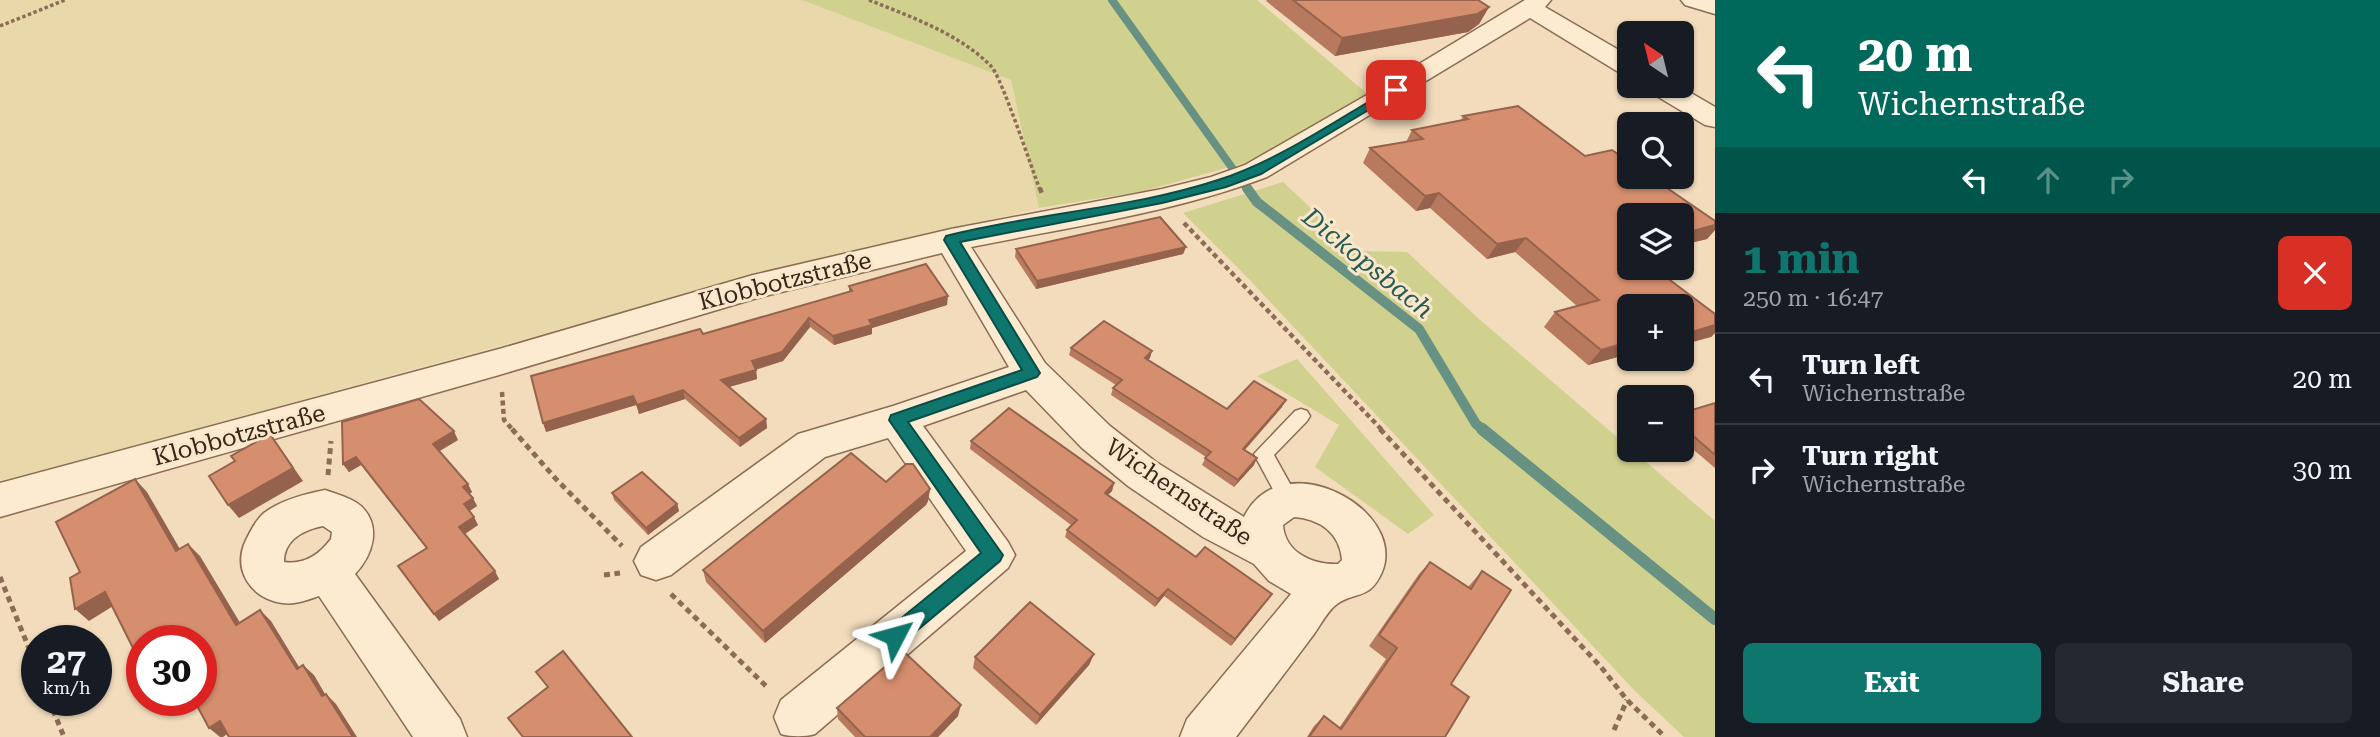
<!DOCTYPE html>
<html lang="en">
<head>
<meta charset="utf-8">
<style>
	body { margin:0; font-family:"Roboto Serif",serif; background:#242831; color:#f1f3f6; height:100vh; display:flex; flex-direction:column; font-size:26px; white-space:nowrap }
	* { box-sizing:border-box; margin:0 }
	p { font-size:23px; color:#9ea1a6 }
	.icon { flex:none; width:38px; height:38px; fill:none; stroke:currentColor; stroke-width:2; stroke-linecap:round; stroke-linejoin:round }
	.map { position:relative; flex:1; overflow:hidden }
	.drawer { display:flex; flex-direction:column; background:#171b24; width:665px }
	.drawer>* { flex:none }
	.banner { background:#00695c; color:#fff; overflow:hidden }
	.needle { width:46px; rotate:325deg }
	.controls { position:absolute; left:1617px; top:21px; display:grid; gap:14px }
	.controls a { display:grid; place-items:center; width:77px; height:77px; border-radius:10px; background:#171b24; box-shadow:0 2px 5px #0004; font-size:35px }
	.speed { position:absolute; left:21px; top:625px; display:flex; gap:14px; font-size:35px; font-weight:700; text-align:center }
	.speed>* { display:grid; place-content:center; width:91px; height:91px; border-radius:50%; background:#171b24; box-shadow:0 2px 5px #0004; line-height:1 }
	.speed small { font-size:18px; font-weight:400 }
	.speed .limit { border:10px solid #d22; background:#fff; color:#111 }
	.pin { position:absolute; display:grid; place-items:center; width:60px; height:60px; color:#fff; margin:-30px; border-radius:14px; box-shadow:0 4px 10px #0006 }
	.me { position:absolute; width:77px; margin:-38px; rotate:51deg; stroke-linejoin:round; filter:drop-shadow(0 0 5px #0008) }
	.turn { display:flex; align-items:center; gap:24px; height:147px; padding:0 28px; font-size:32px }
	.turn .icon { width:91px; height:91px; stroke-width:2.5 }
	.turn b { display:block; font-size:49px; line-height:60px }
	.lanes { display:flex; align-items:center; height:66px; padding:0 28px; background:#0003; justify-content:center; gap:35px; direction:ltr }
	.lanes .off { opacity:.35 }
	.round { display:grid; place-items:center; flex:none; width:74px; height:74px; border-radius:10px; background:#242831 }
	.overview { display:flex; align-items:center; justify-content:space-between; height:119px; padding:0 28px }
	h1 { font-size:42px; font-weight:700; line-height:52px; color:#0f766e }
	.action { display:flex; gap:14px; margin-top:auto; padding:14px 28px }
	.action a { flex:1; height:80px; border-radius:10px; background:#0f766e; color:#fff; font-size:28px; font-weight:700; line-height:80px; text-align:center }
	.action a+a { background:#242831; color:#f1f3f6 }
	ul { padding:0; list-style:none }
	li { display:flex; align-items:center; gap:21px; height:91px; padding:0 28px; border-top:2px solid #363941 }
	li div { flex:1 }
	li b { display:block; font-size:26px }
	li em { font-style:normal }
	main { display:flex; flex:1; min-height:0 }
	.map>svg:first-child { display:block }
	.farmland { fill:#e9d8a9 }
	.green { fill:#d0d18f }
	.lines { fill:none; stroke-linecap:round; stroke-linejoin:round }
	.stream-far2 { stroke:#679182; stroke-width:8 }
	.stream-far1 { stroke:#679182; stroke-width:10 }
	.stream { stroke:#679182; stroke-width:12 }
	.service-casing { stroke:#8c6c54; stroke-width:3 }
	.minor-casing { stroke:#8c6c54; stroke-width:3 }
	.path-far2 { stroke:#8c6c54; stroke-width:3.5; stroke-dasharray:3.5 2.5; stroke-linecap:butt }
	.path-far1 { stroke:#8c6c54; stroke-width:4.5; stroke-dasharray:5 3.5; stroke-linecap:butt }
	.path { stroke:#8c6c54; stroke-width:5; stroke-dasharray:6 4.5; stroke-linecap:butt }
	.service { fill:#fcebd0; fill-rule:evenodd }
	.minor { fill:#fcebd0; fill-rule:evenodd }
	.wall { fill:#b77a5f }
	.shaded-wall { fill:#95634d }
	.building { fill:#d58e6e; stroke:#95634d; stroke-width:2 }
	.route { fill:#0f766e; stroke:#0a4d48; stroke-width:2 }
	.labels { text-anchor:middle; stroke-width:6; stroke-linejoin:round; paint-order:stroke }
	.street-label { font-size:24px; fill:#39261a; stroke:#f9e7cc }
	.water-label { font-size:26px; font-style:italic; fill:#285b52; stroke:#f9e7cc }
</style>
</head>
<body>
<main>
<div class="map">
<svg width="1715" height="737" viewBox="0 0 1715 737">
	<rect width="100%" height="100%" fill="#f2dcbc"/>
	<path class="farmland" d="M0,0h802l209,80 28,128 -287,69 -426,116 -326,94z"/>
	<g class="green">
		<path d="M802,0h455l114,97 -116,63 -111,31 -105,17 -28,-128z"/>
		<path d="M1283,182l74,69 50,1 72,67 236,202v216h-31l-49,-46 -390,-416 -62,-62z"/>
		<path d="M1297,359l137,156 -26,19 -93,-67 24,-42 -82,-49z"/>
	</g>
	<g class="lines">
		<path class="stream-far2" d="M1112,0l136,190"/>
		<path class="stream-far1" d="M1247,188l10,14 162,127 57,95 8,6"/>
		<path class="stream" d="M1482,429l233,190"/>
		<defs>
			<path id="service" d="M1301,409l6,2 3,5 -3,5 -33,34 25,45 -3,6 -7,2 -7,-2 -28,-52 41,-43z"/>
			<g id="minor">
				<path d="M1525,0h26l-6,7 84,49v19l-9,-2 -90,-55 -263,159c-95,36 -197,50 -296,70l74,116 65,63 46,36 88,55c37,-76 164,-8 138,55 -12,28 -26,19 -45,32 -9,6 -17,22 -23,30 -26,35 -52,69 -78,103h-56l7,-18 104,-125 -22,-13 -15,-17 -51,-27 -75,-51 -46,-38 -56,-58 -103,36 85,116 7,13 -7,13 -193,166c-10,3 -24,3 -34,0l-7,-17 7,-17 185,-149 -78,-113 -63,19 -154,118 -15,5 -15,-5 -7,-14 7,-14 157,-113 95,-28 116,-39 -67,-114 -185,45 -258,77 -499,142v-34l499,-134 254,-74 198,-46 211,-40 49,-12 34,-12 141,-81zM1294,517c26,2 46,16 48,43l-4,4c-25,1 -53,-11 -55,-39z"/>
				<path d="M1681,0h34v14l-30,-9z"/>
				<path d="M1647,86h32l36,21v20l-10,-2 -55,-33z"/>
				<path d="M325,490c11,4 27,8 36,16 21,20 12,49 -6,68l105,145 7,18h-54l-94,-141c-12,4 -24,9 -37,7 -32,-5 -50,-34 -36,-63 5,-10 10,-20 18,-27 17,-13 41,-19 61,-23zM323,526l9,6 -1,7c-12,16 -27,26 -47,23 0,-22 19,-32 39,-36z"/>
			</g>
		</defs>
		<use href="#service" class="service-casing"/>
		<use href="#minor" class="minor-casing"/>
		<g class="path-far2">
			<path d="M869,0c42,17 89,33 122,66 10,10 41,103 49,124"/>
			<path d="M0,26l65,-26"/>
		</g>
		<g class="path-far1">
			<path d="M1040,188l2,6"/>
			<path d="M1184,223l198,207"/>
			<path d="M502,392l2,28 9,10"/>
		</g>
		<g class="path">
			<path d="M512,429l44,50 66,67"/>
			<path d="M1380,429l221,238 26,33 38,37"/>
			<path d="M328,475l3,-34"/>
			<path d="M604,575l16,-2"/>
			<path d="M0,577l37,91"/>
			<path d="M671,594l97,94"/>
			<path d="M49,700l15,37"/>
			<path d="M1614,730l13,-30"/>
		</g>
		<use href="#service" class="service"/>
		<use href="#minor" class="minor"/>
	</g>
	<g class="wall">
		<path d="M1267,0h211l11,7 -10,17 -11,8 -133,24 -69,-55z"/>
		<path d="M1463,116l122,40 130,65v9l-8,9 -25,6v-30h-53v53l86,46v19l-4,4 -29,-31h-53v48l-41,11 -44,-38 11,-15 22,-6 -62,-54 -28,7 -57,-51 -14,3 -53,-48 7,-15 36,-6 6,-12 49,-9z"/>
		<path d="M1186,247l-3,7 -147,35 -21,-32 1,-8z"/>
		<path d="M849,286l98,19 -75,23v6l-38,11 -24,-18 -27,34 -27,9 1,9 -28,8 37,32 1,9 -27,19 -55,-48 -46,15 -3,-9 -90,27 157,-98 146,-42z"/>
		<path d="M1071,348l79,10 -2,2 79,49 55,-2 -37,43 9,15 -20,22 -32,-22 4,-8 -95,-62 2,-7 3,-3 -47,-30z"/>
		<path d="M1715,403v65l-33,-28v-27z"/>
		<path d="M458,440l-19,11 33,41 -3,2 8,12 -8,5 9,14 -13,9 34,45 -60,42 -41,-55 28,-18 -65,-83 -12,7 -6,-8z"/>
		<path d="M971,441l143,42 -2,8 -4,4 88,62 71,44 -36,45 -67,-50 -9,11 -90,-70 2,-7 4,-5 -101,-76z"/>
		<path d="M886,482l44,7 -2,12 -2,4 -161,138 -59,-61 -3,-12z"/>
		<path d="M612,493l65,11 2,7 -31,24 -34,-35z"/>
		<path d="M1430,562l38,25 14,-16 -31,113 -6,53h-138l7,-11 10,-10 15,12 47,-69 -17,-13 50,-72z"/>
		<path d="M1094,654l-5,11 -53,60 -63,-57 2,-11z"/>
		<path d="M837,708l121,8 -20,21h-83l-17,-18z"/>
	</g>
	<g class="shaded-wall">
		<path d="M1489,7l-10,17 -11,8 -133,24 7,-18z"/>
		<path d="M1439,193l-9,15 -14,3 9,-15z"/>
		<path d="M1715,225v5l-8,9 -25,6v-11z"/>
		<path d="M1526,238l-11,14 -28,7 10,-15z"/>
		<path d="M1186,247l-3,7 -147,35 1,-8z"/>
		<path d="M948,296l-1,9 -75,23v6l-38,11 -1,-9 36,-16z"/>
		<path d="M809,318l1,9 -27,34 -30,9 -1,-9z"/>
		<path d="M1715,325v8l-4,4 -29,8v-10z"/>
		<path d="M1629,342v12l-41,11 13,-15z"/>
		<path d="M1152,351l-2,7 -8,7 3,-7z"/>
		<path d="M756,370l1,9 -35,10 -1,-9z"/>
		<path d="M683,390l2,9 -46,15 -2,-9z"/>
		<path d="M633,396l3,9 -90,27 -3,-9z"/>
		<path d="M1286,400l-4,7 -43,49 4,-7z"/>
		<path d="M766,419l1,9 -27,19 -1,-9z"/>
		<path d="M454,431l4,9 -20,12 -5,-8z"/>
		<path d="M270,434l33,47 -64,37 -11,-13z"/>
		<path d="M356,457l5,8 -12,7 -6,-8z"/>
		<path d="M1257,458l-3,7 -20,22 4,-7z"/>
		<path d="M135,479l12,13 41,71 -12,-12z"/>
		<path d="M1114,483l-2,8 -10,9 3,-7z"/>
		<path d="M468,484l4,8 -4,3 -5,-8z"/>
		<path d="M930,489l-2,12 -2,4 -161,138 -2,-12z"/>
		<path d="M473,498l4,8 -9,6 -4,-8z"/>
		<path d="M677,504l2,7 -31,24 -2,-7z"/>
		<path d="M474,517l4,8 -15,10 -4,-8z"/>
		<path d="M188,544l12,12 48,80 -12,-11z"/>
		<path d="M495,571l4,8 -60,42 -5,-7z"/>
		<path d="M1168,589l-4,7 -9,11 3,-8z"/>
		<path d="M105,592l13,11 -29,18 -14,-12z"/>
		<path d="M1272,594l-5,7 -36,45 4,-7z"/>
		<path d="M260,610l11,11 36,59 -10,-11z"/>
		<path d="M1094,654l-5,11 -53,60 4,-10z"/>
		<path d="M303,665l11,10 18,31 -10,-10z"/>
		<path d="M326,694l10,10 21,33h-4z"/>
		<path d="M961,705l-3,11 -20,21h-8z"/>
		<path d="M220,721l13,9 -10,7h-3l-11,-9z"/>
	</g>
	<g class="building">
		<path d="M1293,0h185l11,7 -12,7 -135,24z"/>
		<path d="M1518,106l67,50 27,-6 17,12v15h22l64,44v4l-33,9v-19h-53v32h-2l2,2v19h25l61,46v11l-33,10v-29h-53v36l-28,8 -46,-38 44,-12 -73,-62 -29,6 -58,-51 -14,3 -55,-48 53,-9 -11,-9 56,-11 -5,-3z"/>
		<path d="M1160,217l26,30 -149,34 -21,-32z"/>
		<path d="M926,264l22,32 -79,24 3,5 -39,11 -24,-18 -27,34 -30,9 4,9 -35,10 45,39 -27,19 -56,-48 -46,15 -4,-9 -90,27 -12,-47 169,-47 3,5 149,-43 -3,-5z"/>
		<path d="M1104,321l48,30 -7,7 82,51 27,-28 32,19 -43,49 14,9 -19,22 -33,-22 6,-6 -98,-64 9,-8 -51,-32z"/>
		<path d="M419,399l35,32 -21,13 35,40 -5,3 10,11 -9,6 10,13 -15,10 36,44 -61,43 -36,-48 29,-18 -71,-91 -13,7 -1,-42z"/>
		<path d="M1715,403v52l-33,-29v-13z"/>
		<path d="M1009,408l105,75 -9,10 91,64 9,-10 67,47 -37,45 -67,-50 -10,10 -91,-69 10,-10 -106,-79z"/>
		<path d="M270,434l23,34 -65,37 -19,-29 26,-15 -4,-5z"/>
		<path d="M851,453l35,29 20,-18h7l17,25 -3,3 -164,139 -60,-61z"/>
		<path d="M642,472l35,32 -31,24 -34,-35z"/>
		<path d="M135,479l41,72 12,-7 48,81 24,-15 37,59 6,-4 19,31 4,-2 27,43h-124l-9,-16 -11,7 -15,-28h7v-60h-59v26l-37,-74 -30,17 -5,-31 10,-6 -24,-50z"/>
		<path d="M1430,562l41,27 11,-18 29,19 -60,94 18,13 -24,40h-136l15,-21 17,13 56,-81 -18,-13z"/>
		<path d="M1030,602l64,52 -54,61 -65,-58z"/>
		<path d="M563,651l69,86h-109l-15,-19 40,-31 -12,-15z"/>
		<path d="M903,651l58,54 -31,32h-65l-28,-29z"/>
	</g>
	<path class="route" d="M1392,88l10,2 -141,84 -35,13 -64,16 -202,39 80,131 -3,4 -129,45 95,133 -3,6 -97,81 -8,3 -7,-3 -3,-6 3,-7 93,-76 -92,-133 2,-5 131,-45 -78,-130 2,-4c89,-23 184,-27 272,-56 62,-20 118,-60 174,-92z"/>
	<g class="labels">
		<g class="street-label">
			<text transform="translate(785 281) rotate(-14)" y="8">Klobbotzstraße</text>
			<text transform="translate(239 435) rotate(-15)" y="8">Klobbotzstraße</text>
			<text transform="translate(1179 492) rotate(34)" y="8">Wichernstraße</text>
		</g>
		<g class="water-label">
			<text transform="translate(1368 263) rotate(39)" y="9">Dickopsbach</text>
		</g>
	</g>
</svg>
<div class="controls">
<a><svg class="needle" viewBox="-14 -14 28 28"><path d="M0-13l5 13h-10z" fill="#e53935"/><path d="M0 13l5-13h-10z" fill="#9ea1a6"/></svg></a>
<a><svg class="icon" aria-label="search" viewBox="0 0 24 24"><circle cx="10" cy="10" r="6"/><path d="M15 15l6 6"/></svg></a>
<a><svg class="icon" aria-label="layers" viewBox="0 0 24 24"><path d="M12 4l9 5-9 5-9-5zM3 14l9 5 9-5"/></svg></a>
<a>+</a>
<a>−</a>
</div>
<div class="speed"><div>27<small>km/h</small></div><div class="limit">30</div></div>
<div class="pin" style="left:1396px;top:90px;background:#d93025"><svg class="icon" aria-label="arrive" viewBox="0 0 24 24"><path d="M6 21V4h12l-3 4 3 4H6"/></svg></div>
<svg class="me" style="left:895px;top:636px" viewBox="-20 -20 40 40"><path d="M0-17L14 15 0 8-14 15z" fill="#0f766e" stroke="#fff" stroke-width="4"/></svg>
</div>
<section class="drawer">
<div class="banner">
<div class="turn"><svg class="icon" aria-label="left" viewBox="0 0 24 24"><path d="M17 20v-9H6M10 6l-5 5 5 5"/></svg><div><b>20 m</b>Wichernstraße</div></div>
<div class="lanes"><svg class="icon" aria-label="left" viewBox="0 0 24 24"><path d="M17 20v-9H6M10 6l-5 5 5 5"/></svg><svg class="icon off" aria-label="ahead" viewBox="0 0 24 24"><path d="M12 20V5M6 11l6-6 6 6"/></svg><svg class="icon off" aria-label="right" viewBox="0 0 24 24"><path d="M7 20v-9h11M14 6l5 5-5 5"/></svg></div>
</div>
<div class="overview"><div><h1>1 min</h1><p>250 m · 16:47</p></div><a class="round" style="background:#d93025;color:#fff"><svg class="icon" aria-label="close" viewBox="0 0 24 24"><path d="M6 6l12 12M18 6L6 18"/></svg></a></div>
<ul>
<li><svg class="icon" aria-label="left" viewBox="0 0 24 24"><path d="M17 20v-9H6M10 6l-5 5 5 5"/></svg><div><b>Turn left</b><p>Wichernstraße</p></div><em>20 m</em></li>
<li><svg class="icon" aria-label="right" viewBox="0 0 24 24"><path d="M7 20v-9h11M14 6l5 5-5 5"/></svg><div><b>Turn right</b><p>Wichernstraße</p></div><em>30 m</em></li>
</ul>
<div class="action"><a>Exit</a><a>Share</a></div>
</section>
</main>
</body>
</html>
